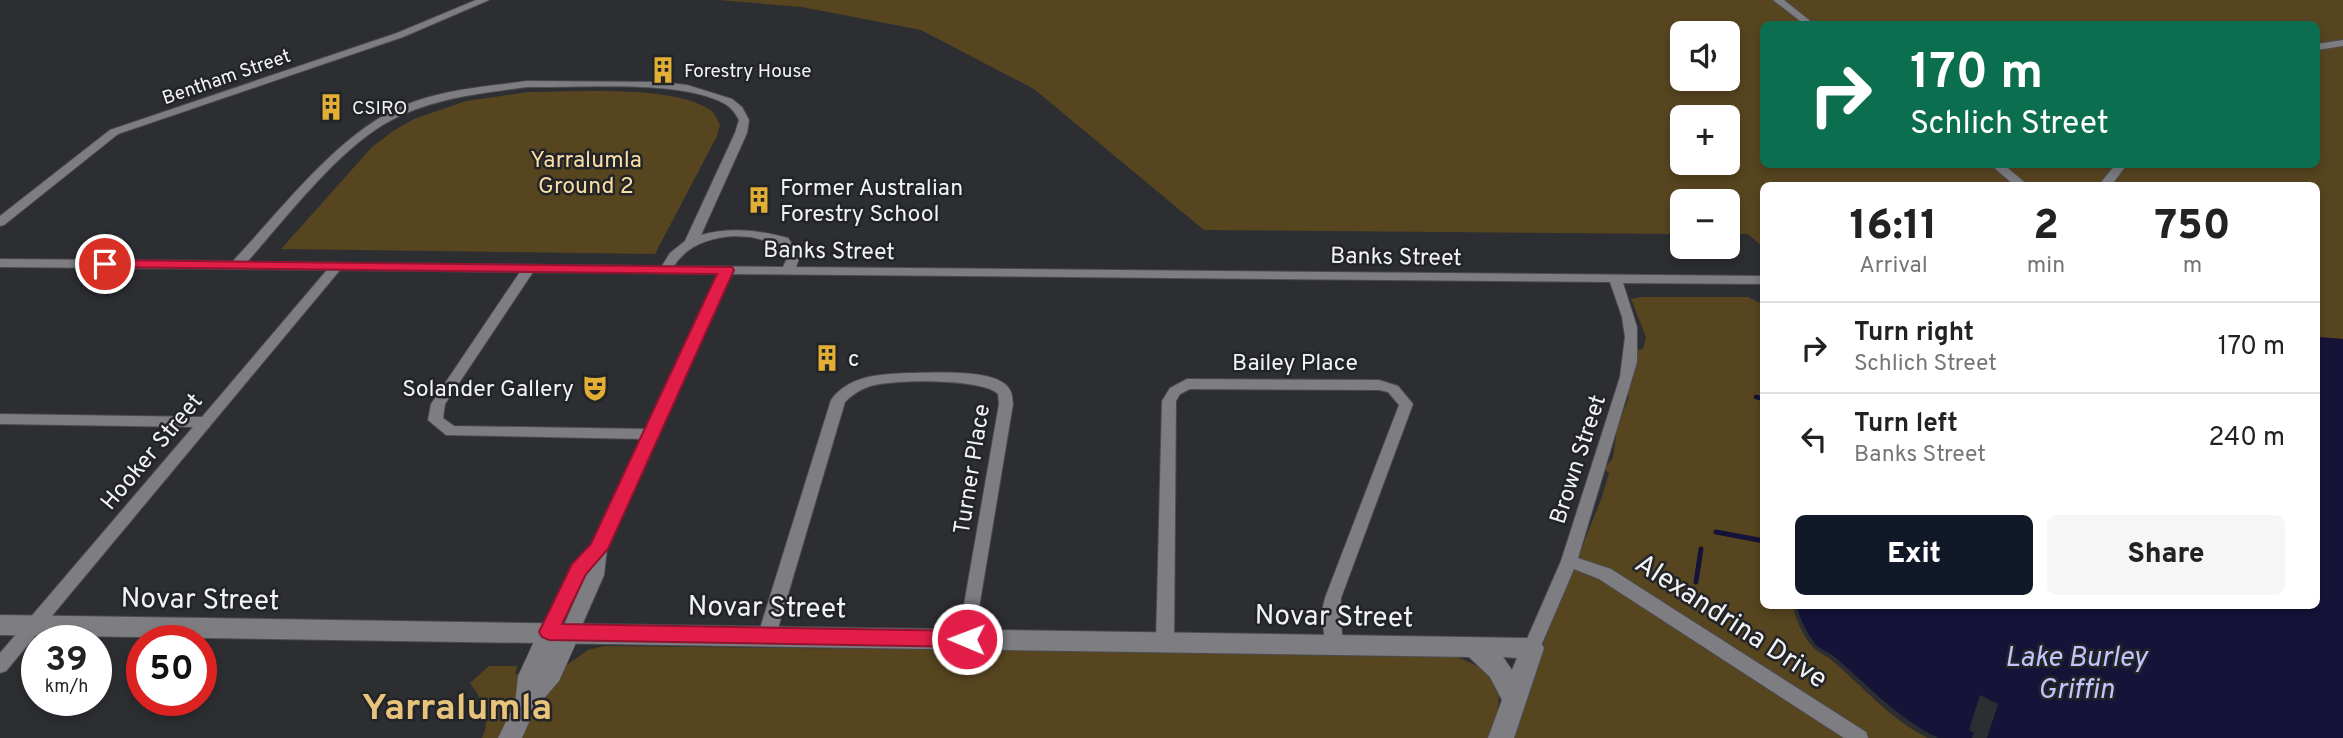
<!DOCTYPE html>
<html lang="en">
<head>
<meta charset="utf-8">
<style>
	body { margin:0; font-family:Overpass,sans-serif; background:#f6f6f6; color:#222; height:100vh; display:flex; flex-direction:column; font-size:26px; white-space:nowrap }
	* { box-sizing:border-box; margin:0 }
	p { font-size:23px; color:#767676 }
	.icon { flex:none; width:38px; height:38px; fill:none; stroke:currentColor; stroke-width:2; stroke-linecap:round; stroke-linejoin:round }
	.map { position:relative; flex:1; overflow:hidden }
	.side { position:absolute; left:1760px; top:182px; width:560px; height:427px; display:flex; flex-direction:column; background:#fff; border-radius:10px; box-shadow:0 4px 10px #0003 }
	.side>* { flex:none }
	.hud { position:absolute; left:1760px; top:21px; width:560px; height:147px; border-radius:10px; box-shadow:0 4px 10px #0003; background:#0b6e4f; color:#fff; overflow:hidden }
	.buttons { position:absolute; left:1670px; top:21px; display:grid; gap:14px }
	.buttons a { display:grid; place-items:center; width:70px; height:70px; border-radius:10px; background:#fff; box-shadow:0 4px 10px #0003; font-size:35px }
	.speed { position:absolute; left:21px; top:625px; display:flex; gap:14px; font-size:35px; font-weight:700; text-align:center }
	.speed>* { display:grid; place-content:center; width:91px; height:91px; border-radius:50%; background:#fff; box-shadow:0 4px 10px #0003; line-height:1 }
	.speed small { font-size:18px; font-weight:400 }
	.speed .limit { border:10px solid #d22; background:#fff; color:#111 }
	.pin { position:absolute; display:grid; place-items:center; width:60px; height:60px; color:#fff; margin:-30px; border:4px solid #fff; border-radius:50%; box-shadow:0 2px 7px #0007 }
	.me { position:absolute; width:77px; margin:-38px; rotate:271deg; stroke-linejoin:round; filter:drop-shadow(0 0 5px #0008) }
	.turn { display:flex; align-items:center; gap:24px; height:147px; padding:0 35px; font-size:32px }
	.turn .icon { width:91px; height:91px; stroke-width:2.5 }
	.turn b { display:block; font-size:49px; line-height:60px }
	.eta { display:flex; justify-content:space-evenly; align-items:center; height:119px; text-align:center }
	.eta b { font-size:42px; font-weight:800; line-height:49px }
	.button { display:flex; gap:14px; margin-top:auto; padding:14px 35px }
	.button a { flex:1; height:80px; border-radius:10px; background:#111827; color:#fff; font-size:28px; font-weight:800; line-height:80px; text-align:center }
	.button a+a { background:#f6f6f6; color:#222 }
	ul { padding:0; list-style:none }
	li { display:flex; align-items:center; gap:21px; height:91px; padding:0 35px; border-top:2px solid #e0e0e0 }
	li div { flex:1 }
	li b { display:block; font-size:26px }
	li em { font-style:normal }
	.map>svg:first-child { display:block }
	.green { fill:#574520; fill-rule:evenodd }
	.water { fill:#151338 }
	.pier { fill:#2d2e32 }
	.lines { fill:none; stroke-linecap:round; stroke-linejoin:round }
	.stream-far1 { stroke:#151338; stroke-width:4.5 }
	.stream { stroke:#151338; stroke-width:5 }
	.minor-casing { stroke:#4b4b4f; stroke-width:2 }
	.tertiary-casing { stroke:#4b4b4f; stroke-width:1 }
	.secondary-casing { stroke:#4b4b4f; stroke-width:2 }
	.minor { fill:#7d7d82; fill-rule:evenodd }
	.tertiary { fill:#7d7d82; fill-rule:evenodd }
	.secondary { fill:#7d7d82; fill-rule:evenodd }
	.route { fill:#e11d48; stroke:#92132f; stroke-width:2 }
	.labels { text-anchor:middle; stroke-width:5; stroke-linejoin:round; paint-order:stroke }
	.far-poi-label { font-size:19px; fill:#f2f3f5; stroke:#232428; text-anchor:start }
	.far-street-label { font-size:19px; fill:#f2f3f5; stroke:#232428 }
	.park-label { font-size:23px; fill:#fadda4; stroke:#232428 }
	.poi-label { font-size:23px; fill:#f2f3f5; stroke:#232428; text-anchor:start }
	.street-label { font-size:23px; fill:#f2f3f5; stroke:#232428 }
	.near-street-label { font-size:28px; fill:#f2f3f5; stroke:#232428 }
	.near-water-label { font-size:28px; font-style:italic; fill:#c1c4fd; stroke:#232428 }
	.near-district-label { font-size:37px; font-weight:bold; fill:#e7c37b; stroke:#232428 }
</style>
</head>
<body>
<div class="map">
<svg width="2343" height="738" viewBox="0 0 2343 738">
	<rect width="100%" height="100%" fill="#2d2e32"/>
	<g class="green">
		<path d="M719,0h1624v339l-26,-2v-151h-553v62l-16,-14h-21v-33h-45v33l-478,-4 -170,-141 -113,-59 -119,-23zM1764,24h553v140h-553zM1682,33h45v46h-45zM1682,117h45v46h-45z"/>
		<path d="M529,92c46,0 139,-7 178,16 7,4 10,10 13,17l-3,11 -62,118 -374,-5 91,-102 21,-16 21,-12 52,-18z"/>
		<path d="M1640,297h108l16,8v301h29c2,13 12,34 22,43 4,4 10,6 14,9 33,27 60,61 99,80h-417l29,-86 62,-155 7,-24 -5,-4 9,-11 4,-30 12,-31 -11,-12 9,-34 16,-2 3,-12 -15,-38z"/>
		<path d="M604,646l847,9c51,18 56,33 39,83h-1008c10,-18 0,-40 -12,-55l19,-17h28l-2,9 26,-13 27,2 20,-14z"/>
	</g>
	<path class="water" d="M2317,337l26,2v399h-405c-40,-20 -70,-52 -103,-81 -6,-5 -14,-7 -19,-12 -8,-10 -17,-27 -19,-39h520z"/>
	<path class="pier" d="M1980,695l18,9 -11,34h-15l2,-5 -5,-3z"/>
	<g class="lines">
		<path class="stream-far1" d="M1756,397l8,2"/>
		<g class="stream">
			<path d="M1716,532l48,9"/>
			<path d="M1696,582l5,-33"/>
		</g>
		<defs>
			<g id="minor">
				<path d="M476,0h13l-86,37 -285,97 -114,91 -4,1v-10l110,-86 287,-97z"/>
				<path d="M1773,0h11l30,24h-10z"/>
				<path d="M2343,40v6l-26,4v-6z"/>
				<path d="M527,81l135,1 25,3 45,14 10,8 7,13 -2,13 -46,102c30,-8 57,-5 87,3l12,18 -4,11 968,9v8l-141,-1 14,44v35l-59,196 33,11 255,163 2,6h-24l-245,-159 -25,-10 -36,84 -6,2 -6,-2 -3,-5 38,-87 59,-184 5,-40 -3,-20 -12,-35 -879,-8 -124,275 -3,26 -25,57 -3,5 -6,2 -6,-2 -3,-5 27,-62 -33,67 -6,2 -6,-2 -3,-5 33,-67 20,-20 49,-106 -196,-4 -18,-15 3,-16 89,-132 -180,-2 -334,401 -6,2v-20l193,-226 -193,-3v-10l202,3 125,-147 -327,-3v-8l233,2c45,-48 100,-120 159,-150 41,-21 90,-24 135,-30zM527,87c51,1 155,-8 198,17 7,4 10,9 14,16l-4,13 -50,108 -15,12 -8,13 -415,-4c41,-46 99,-124 155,-147 40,-18 82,-22 125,-28zM734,236l17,1 29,7 8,12 -5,11 -109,-1c14,-22 36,-28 60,-30zM533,272l185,2 -72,155 -192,-3 -11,-8 2,-14z"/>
				<path d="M1990,164h13l26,22h-14z"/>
				<path d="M2116,164h11l-16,22h-13z"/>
				<path d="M909,373c24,0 77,-4 96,11 7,6 7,11 8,20l-40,240 -6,2 -6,-2 -3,-5 41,-235 -1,-10c-16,-16 -109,-15 -130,-7 -9,3 -17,9 -23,15l-69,233 -3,5 -6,2 -6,-2 -3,-5 73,-235c18,-25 50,-26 78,-27z"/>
				<path d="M1187,379l192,1 19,6 15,18 -72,194 -1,13 3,34 -3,5 -6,2 -6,-2 -3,-5 -3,-34 3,-13 74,-193 -11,-13 -9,-2 -189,-1 -10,5 -4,7 -2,241 -3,5 -6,2 -6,-2 -3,-5 6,-241 8,-13z"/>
			</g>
			<path id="tertiary" d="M549,623l8,3 3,5 2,-5 8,-3 8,3 3,6 -22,49 -24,28 -13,29h-24l17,-35 3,-27 23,-50z"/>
			<path id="secondary" d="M0,615l1532,23 8,3 4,7 -30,90h-26l14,-38 -12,-23 -21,-20 -1469,-22zM1503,657l14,1 -5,12z"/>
		</defs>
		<use href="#minor" class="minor-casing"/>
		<use href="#tertiary" class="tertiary-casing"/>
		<use href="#secondary" class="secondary-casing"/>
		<use href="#minor" class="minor"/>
		<use href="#tertiary" class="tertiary"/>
		<use href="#secondary" class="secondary"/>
	</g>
	<path class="route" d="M105,260l627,7 2,3 -126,279 -22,25 -24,50 405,7 7,2 3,6 -3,5 -7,3 -418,-7 -7,-3 -3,-5 33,-68 19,-20 126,-270 -617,-7 -2,-3 2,-3z"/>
	<defs>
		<symbol id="building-bare" viewBox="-9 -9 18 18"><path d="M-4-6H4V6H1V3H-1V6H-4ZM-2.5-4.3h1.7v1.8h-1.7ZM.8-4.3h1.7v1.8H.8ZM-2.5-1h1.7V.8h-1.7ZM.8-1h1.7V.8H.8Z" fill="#e2af34" stroke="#232428" stroke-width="2.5" paint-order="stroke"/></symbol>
		<symbol id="theatre-bare" viewBox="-9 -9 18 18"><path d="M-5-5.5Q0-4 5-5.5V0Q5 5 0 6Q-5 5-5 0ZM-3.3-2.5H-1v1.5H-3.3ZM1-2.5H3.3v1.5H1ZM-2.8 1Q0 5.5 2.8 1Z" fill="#e2af34" stroke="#232428" stroke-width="2.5" paint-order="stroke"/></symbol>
	</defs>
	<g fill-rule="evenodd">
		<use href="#building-bare" x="644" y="51" width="38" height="38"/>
		<use href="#building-bare" x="312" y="88" width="38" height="38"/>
		<use href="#building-bare" x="740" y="181" width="38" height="38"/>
		<use href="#building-bare" x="808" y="339" width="38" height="38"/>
		<use href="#theatre-bare" x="576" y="369" width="38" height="38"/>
	</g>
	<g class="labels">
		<g class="far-poi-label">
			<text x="684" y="77">Forestry House</text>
			<text x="352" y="114">CSIRO</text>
		</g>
		<g class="far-street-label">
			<text transform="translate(226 76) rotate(-19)" y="7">Bentham Street</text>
		</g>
		<g class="park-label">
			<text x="586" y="167">Yarralumla<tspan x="586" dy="26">Ground 2</tspan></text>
		</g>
		<g class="poi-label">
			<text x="780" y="195">Former Australian<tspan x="780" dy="26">Forestry School</tspan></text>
			<text x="848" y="366">c</text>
			<text x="574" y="396" text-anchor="end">Solander Gallery</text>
		</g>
		<g class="street-label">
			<text transform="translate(829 250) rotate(1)" y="8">Banks Street</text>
			<text transform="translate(1396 256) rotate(1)" y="8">Banks Street</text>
			<text x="1295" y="370">Bailey Place</text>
			<text transform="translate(151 451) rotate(-50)" y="8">Hooker Street</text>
			<text transform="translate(1577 459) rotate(-72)" y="8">Brown Street</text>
			<text transform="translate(971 469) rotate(-81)" y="8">Turner Place</text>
		</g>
		<g class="near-street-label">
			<text transform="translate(200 598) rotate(1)" y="10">Novar Street</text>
			<text transform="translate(767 606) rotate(1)" y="10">Novar Street</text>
			<text transform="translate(1334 615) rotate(1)" y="10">Novar Street</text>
			<text transform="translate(1732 620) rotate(33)" y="10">Alexandrina Drive</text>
		</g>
		<g class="near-water-label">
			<text x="2076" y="666">Lake Burley<tspan x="2076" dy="32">Griffin</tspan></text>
		</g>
		<g class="near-district-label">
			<text x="457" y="719">Yarralumla</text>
		</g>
	</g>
</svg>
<div class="buttons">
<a><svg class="icon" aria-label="sound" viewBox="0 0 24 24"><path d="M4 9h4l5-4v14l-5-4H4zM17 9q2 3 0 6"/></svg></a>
<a>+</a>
<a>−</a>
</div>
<div class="speed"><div>39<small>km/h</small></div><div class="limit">50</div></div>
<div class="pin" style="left:105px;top:264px;background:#d93025"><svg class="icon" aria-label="arrive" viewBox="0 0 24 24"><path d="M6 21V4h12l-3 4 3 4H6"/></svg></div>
<svg class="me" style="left:967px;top:639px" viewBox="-20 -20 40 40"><circle r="17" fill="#e11d48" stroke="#fff" stroke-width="3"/><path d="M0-11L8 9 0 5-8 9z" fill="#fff"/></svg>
<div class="hud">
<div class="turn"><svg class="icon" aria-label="right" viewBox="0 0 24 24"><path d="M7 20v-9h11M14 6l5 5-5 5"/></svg><div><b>170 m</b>Schlich Street</div></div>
</div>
<section class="side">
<div class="eta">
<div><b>16:11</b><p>Arrival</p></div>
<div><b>2</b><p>min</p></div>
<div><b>750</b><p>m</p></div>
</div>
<ul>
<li><svg class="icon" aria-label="right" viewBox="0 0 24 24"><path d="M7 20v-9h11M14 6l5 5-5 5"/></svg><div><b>Turn right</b><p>Schlich Street</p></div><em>170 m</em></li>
<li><svg class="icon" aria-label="left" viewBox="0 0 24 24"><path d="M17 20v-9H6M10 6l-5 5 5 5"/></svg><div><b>Turn left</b><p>Banks Street</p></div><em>240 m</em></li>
</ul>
<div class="button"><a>Exit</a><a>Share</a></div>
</section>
</div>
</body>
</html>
